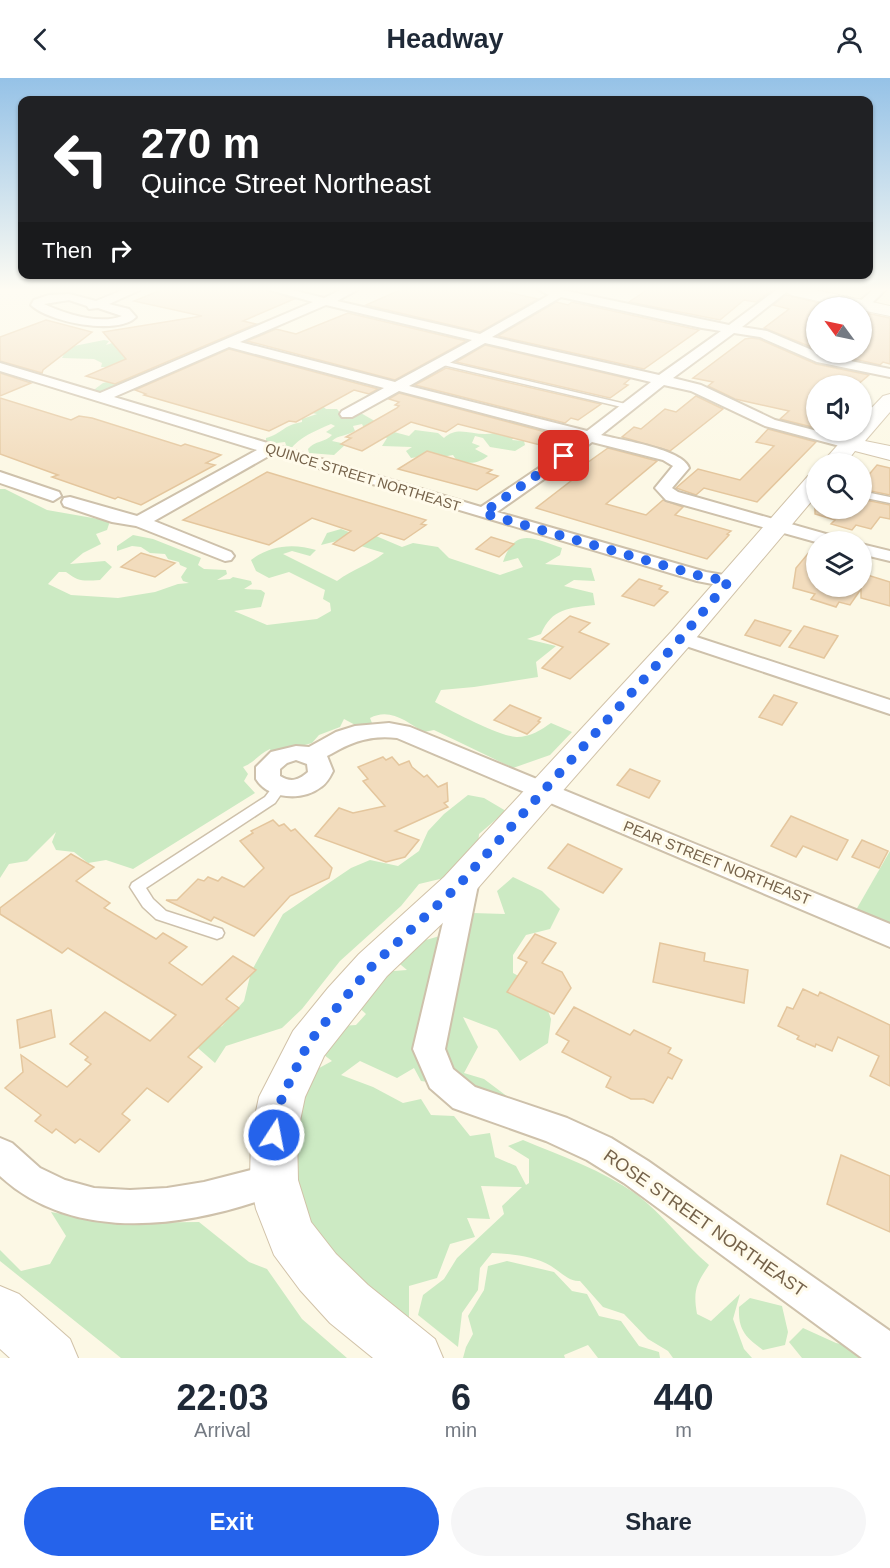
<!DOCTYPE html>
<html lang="en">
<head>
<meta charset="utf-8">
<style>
	body { margin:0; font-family:Helvetica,sans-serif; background:#f6f6f7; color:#1f2937; height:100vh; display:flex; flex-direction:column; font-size:22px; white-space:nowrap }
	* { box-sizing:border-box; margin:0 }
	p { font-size:20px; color:#747a83 }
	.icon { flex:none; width:33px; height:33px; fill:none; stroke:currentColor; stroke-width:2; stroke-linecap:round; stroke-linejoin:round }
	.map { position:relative; height:1280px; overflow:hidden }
	.side { display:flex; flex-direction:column; background:#fff; flex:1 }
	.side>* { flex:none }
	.hud { position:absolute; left:18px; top:18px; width:855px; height:183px; border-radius:12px; box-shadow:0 2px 4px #0004; background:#202124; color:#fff; overflow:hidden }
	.needle { width:39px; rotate:303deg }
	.controls { position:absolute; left:806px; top:219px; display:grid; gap:12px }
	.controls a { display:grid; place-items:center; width:66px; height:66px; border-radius:50%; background:#fff; box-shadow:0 2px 4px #0004; font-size:30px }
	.pin { position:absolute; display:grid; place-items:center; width:51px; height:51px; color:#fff; margin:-26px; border-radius:12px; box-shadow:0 3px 9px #0006 }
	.me { position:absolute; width:66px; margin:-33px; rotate:11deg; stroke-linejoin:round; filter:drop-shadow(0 0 4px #0008) }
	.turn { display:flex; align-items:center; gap:21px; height:126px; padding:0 24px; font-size:27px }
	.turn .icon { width:78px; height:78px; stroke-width:2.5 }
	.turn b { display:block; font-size:42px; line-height:51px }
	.then { display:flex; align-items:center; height:57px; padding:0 24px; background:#0003; gap:12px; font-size:22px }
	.eta { display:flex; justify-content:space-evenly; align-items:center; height:102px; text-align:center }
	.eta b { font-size:36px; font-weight:700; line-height:42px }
	.action { display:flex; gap:12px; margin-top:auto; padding:12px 24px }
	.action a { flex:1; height:69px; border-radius:36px; background:#2563eb; color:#fff; font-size:24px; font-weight:700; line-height:69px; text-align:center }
	.action a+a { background:#f6f6f7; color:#1f2937 }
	header { display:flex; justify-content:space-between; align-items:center; height:78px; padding:0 24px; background:#fff; font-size:27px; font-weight:700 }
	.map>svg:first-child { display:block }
	.green { fill:#cceac3 }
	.building { fill:#f2dcbd; stroke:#e4c69d; stroke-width:1.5 }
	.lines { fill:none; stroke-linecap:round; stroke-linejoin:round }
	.lane-casing { stroke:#cec1ab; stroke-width:3 }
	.street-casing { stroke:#cec1ab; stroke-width:4 }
	.secondary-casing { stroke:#d1c2a8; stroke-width:2 }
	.lane { fill:#fff; fill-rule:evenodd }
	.street { fill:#fff; fill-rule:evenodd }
	.secondary { fill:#fff; fill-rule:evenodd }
	.route { stroke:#2563eb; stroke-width:10; stroke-dasharray:0 18 }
	.labels { text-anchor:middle; stroke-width:6; stroke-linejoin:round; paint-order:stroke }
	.far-street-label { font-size:14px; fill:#75624a; stroke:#fffbeb }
	.street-label { font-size:15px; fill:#75624a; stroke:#fffbeb }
	.near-street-label { font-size:18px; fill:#75624a; stroke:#fffbeb }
</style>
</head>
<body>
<header><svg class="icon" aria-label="back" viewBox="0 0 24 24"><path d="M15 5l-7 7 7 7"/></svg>Headway<svg class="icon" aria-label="person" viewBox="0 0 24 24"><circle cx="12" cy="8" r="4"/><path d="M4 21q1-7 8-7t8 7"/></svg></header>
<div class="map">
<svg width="890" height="1280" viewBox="0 0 890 1280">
	<rect width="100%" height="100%" fill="#fcf8e5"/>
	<g class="green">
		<path d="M76,250l5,1 -12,18 35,-7 5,1 -3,4 12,-4 24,27 8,2 1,3 -35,12 -1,6 -13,3 -11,-2 12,-9 12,-3 -3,-13h-11l1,-4 -8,-4 -32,-1z"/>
		<path d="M321,327l5,4h11l4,5 18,-2 35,20 15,4 6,-6 23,3 6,5c12,-12 26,-4 41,-4 6,0 13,-2 19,-3l8,-9 8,-1c11,5 21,9 33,14l-6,3 -33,-1 -2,3 12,1 1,4 -10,6 -25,-4 -7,-9 -8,-2 -3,7 8,3 -5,3 13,7c-10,8 -19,8 -31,5l-4,-6 -11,2 -2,-3 -29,4 -5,-7 6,-4 -30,-1 5,-8 -22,-8 -3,-6 -9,2 2,5c-8,5 -17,4 -23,10l14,3 -12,11 -25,-2 -1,-4c7,-9 17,-6 24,-14l-6,-3 9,-6 -4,-2c-16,7 -32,13 -41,26l-14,-2 10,-3 -1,-3 -9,1 -3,4 -7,-6v-3c16,-4 17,-13 36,-16v-3l15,-5 -10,-2z"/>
		<path d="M0,411h5l42,21 63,11 -3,9 -11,4 5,10 -18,9 -13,11 35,-3 7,6 -12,13c-17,1 -21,2 -34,-8h-7l-11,12 23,11 47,3 37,-6 23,-8 11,-1 -6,-2 -2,-4 6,-9 -7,-3 -1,-3 -11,-3 -3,-5 -15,-1 -9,-6 -9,-1 -15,5v-5l16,-11 20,4 48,19 -3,7 6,4 22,1 1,4 -10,6 13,-1 3,-2 18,4 1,3 -8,5 17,1 4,3 -4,14 -27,4 33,14 50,-6 14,-8 -1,-8 -7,-4 2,-9 -36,-18 -20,6 -13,-7 -5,-11c19,-15 43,-17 65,-10l-6,6 -18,-5 -9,3 54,27c16,-12 32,-16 47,-28l-43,-13 -20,5 6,-12 14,-4 21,8 14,-1 26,11 11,-4 25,4 11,11 51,17 23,-8 -5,-9 -15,4c12,-36 31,-23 59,-14l-2,7 -15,9 46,4 4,13 -21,-1 -10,6 29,7 2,12c-26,3 -43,3 -54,29l-14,5 29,7 -20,16 2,15 -64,10 -33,3 -6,12c14,8 68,36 82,35 13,0 24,-7 34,-14l21,9 -22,23 -37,13 -79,-38 -10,2c-17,-10 -34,-25 -54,-14l2,5 -13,4 -15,-8 -4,8 -21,8 -7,8 -40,11 -2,-5c-11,5 -15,13 -27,18l5,7 -4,7 11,12 -122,76 -27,-9 -18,3 -14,-11 -18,-2 -4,-8 4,-10 -29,29 -18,3 -9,14z"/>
		<path d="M468,717l16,3 22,13 -27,23 -2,22 -16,18 -42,10 -18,22 -61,55 -38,48 -20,19 -56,18 -11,17 -25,-22 32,-15 22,-25 7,-29 32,-58 68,-46 19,-8 28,6 21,-15 9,-20 16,-17z"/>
		<path d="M890,773v77l-34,-18z"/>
		<path d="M513,799l29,14 18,18 -10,20 -24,6 -13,20v18l26,14 12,32 -3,24 -28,18 -23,-31 -34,-13 15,30 -14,26 20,6 32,24 -11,19 -19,-2 -15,-32 -50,-7 -7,-13 -17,10 -37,-17 -19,14 32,12 30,16 18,-4 10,16 23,1 16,20 20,-3 5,24 21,9 10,19 3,-2v-24l-21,-13 15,-6c38,16 79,30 113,54 27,20 47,49 73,71 -13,19 -16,26 -12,49l14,7 29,-27 -7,25 11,30 8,9h-79l-5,-7 -20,-12 -24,-25 -21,-7 -23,-26c-11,1 -19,-9 -29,-15 -18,-10 -38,-12 -59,-13l-12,15 -2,22 -16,23 -4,34 -40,-32 5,-20 21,-16 13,-21 47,-44 -2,-8 20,-19 -41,-1 9,33 -23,-1 8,19 -25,7 -13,34 -28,8v51l-112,-78 -4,-123 8,-58 31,-17 -16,-12 11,-22 29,-2 10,-11 -14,-13 29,-29 26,-2 -13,-11 6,-13c23,-6 59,-10 72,-33l33,1 -8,-23z"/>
		<path d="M51,1134l59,11 89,-1 50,40 18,7 35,50 45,39h-226l-121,-97v-11l21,21 29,-7 16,-28z"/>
		<path d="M507,1183l47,11 18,19 15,3 12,22 22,5 18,25 20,6 1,6h-62l-10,-13 -24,10 1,3h-102l3,-11 7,-13 -5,-18 16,-26 4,-24z"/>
		<path d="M750,1220l32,8 6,26 -3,13 -22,5c-18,-13 -25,-20 -24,-43z"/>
		<path d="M803,1250l33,15 24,5 10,10h-68l-13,-16z"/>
	</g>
	<g class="building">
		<path d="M161,212h107l26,9 -51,22 13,3 -141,60 -29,-8 40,-17 -23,-27 99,-16 -68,-15z"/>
		<path d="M400,212h98l40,9 -58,33 -114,-27z"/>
		<path d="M647,212h125l-16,12 -12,-2 -24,20 -91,-18z"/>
		<path d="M786,217l51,12 -21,1v41l-52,-21 25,-19 -16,-4z"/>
		<path d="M556,224l12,3 4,-3 127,28 -55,39 -146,-33z"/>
		<path d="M861,234l29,6v46l-7,-2 -3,3 -56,-13h37z"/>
		<path d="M348,235l118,28 -71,39 -148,-39 29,-12 20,5z"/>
		<path d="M46,242l46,12 -49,38 -1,3 -42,-12v-24z"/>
		<path d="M751,260l8,1 57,25 53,11 -13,11h-40v42l-36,-9 9,-8 -54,-12 -27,-13 5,-4 -20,-4 52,-39z"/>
		<path d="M485,267l145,34 -6,5 4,1 -18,13 -154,-36z"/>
		<path d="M229,271l149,40 -9,5 -15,-4 -58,32 -7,-1 -20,10 -125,-36 2,-1 -11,-4z"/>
		<path d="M446,290l155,36 -23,16 -7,-2 -6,5 -150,-38z"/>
		<path d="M0,295l31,10 -31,13z"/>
		<path d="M399,315l154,41 -13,11 -82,-21 -12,8 -35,-10 -49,29 -21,-7 10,-6 -5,-1 51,-29 2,-2 -4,-1 4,-3 -10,-3z"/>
		<path d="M696,318l27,13 -53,42 -48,-14 12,-10 7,2 24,-20 11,3z"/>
		<path d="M0,320l71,22 8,-4 13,2 89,28 4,-2 36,11 -15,8 9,2 -74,40 -23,-8 -3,2 -63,-22 6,-2 -58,-21z"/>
		<path d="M768,351l48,13 -59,60 -53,-14 -8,7 -20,-7 22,-19 42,11 34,-34 -18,-4z"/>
		<path d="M608,370l49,13 -51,43 40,11 17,-15 20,7 -8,8 56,16 -4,3 2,1 -22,24 -171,-51 40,-31 -6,-2z"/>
		<path d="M427,373l65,19 -5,3 11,3 -21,14 -79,-21z"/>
		<path d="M877,387l13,3v27l-29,-6v-5z"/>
		<path d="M267,394l159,48 -5,4 5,1 -22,15 -23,-7 -27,18 -21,-7 18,-13 -39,-13 -43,27 -86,-25z"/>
		<path d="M861,421l29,6v14l-10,-2 -9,12 -15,-4 -4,5 -21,-6 4,-4 -20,-6v-6h46z"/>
		<path d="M491,459l23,7 -15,13 -23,-8z"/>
		<path d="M816,466v42h45v-13l29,9v24l-29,-8v-9l-11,16 -11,-3 -3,5 -25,-8 4,-5 -22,-6 3,-20z"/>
		<path d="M141,475l34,10 -20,14 -34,-10z"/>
		<path d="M639,501l23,7 -3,3 9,3 -14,14 -32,-10z"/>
		<path d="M570,538l20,7 -11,9 30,12 -39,35 -28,-11 21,-21 -21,-8z"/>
		<path d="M755,542l36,11 -11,15 -35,-11z"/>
		<path d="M804,548l34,10 -14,22 -35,-11z"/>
		<path d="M774,617l23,8 -15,22 -23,-8z"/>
		<path d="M510,627l31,13 -3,3 2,1 -13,12 -33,-14z"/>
		<path d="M383,679l3,3 6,-3 7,8 10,-4 3,6 12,10 3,-2 11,12 9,-4 1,18 -4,2 4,4 -53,24 24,9 -14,17 -19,5 -71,-26 24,-28 14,5 32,-7 -22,-25 5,-2 -10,-12z"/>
		<path d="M630,691l30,12 -11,17 -32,-13z"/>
		<path d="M791,738l57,24 -11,20 -34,-14 -7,11 -25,-11z"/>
		<path d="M273,742l6,6 5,-2 7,7 4,-2 37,39 -3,10 -39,18 -36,40 -40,-19 -3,4 -45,-21h11l21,-21 6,2 4,-4 10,4 4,-4 22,10 20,-19 -24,-27 13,-8 -2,-2z"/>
		<path d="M862,762l26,11 -9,17 -27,-11z"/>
		<path d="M568,766l54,25 -19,24 -55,-25z"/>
		<path d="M71,776l23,13 -18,14 34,22 -6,5 52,31 7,-6 24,14 -18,16 33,22 31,-29 23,14 -30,29 13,9 -51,49 14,10 -34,35 -21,-14 -25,26 8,6 -31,32 -19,-13 -5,4 -19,-14 -4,4 -17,-12 6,-6 -36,-27 18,-16 -2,-17 46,32 24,-23 -6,-4 3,-3 -18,-13 35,-32 45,29 26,-26 -108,-67 -6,5 -62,-39v-6z"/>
		<path d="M535,856l21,9 -14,20 20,9 9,16 -17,26 -47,-22 20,-30 -9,-4z"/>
		<path d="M660,865l45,10 -1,8 44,9 -4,33 -91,-21z"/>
		<path d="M803,911l15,7 2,-4 70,33v61l-20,-10 9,-20 -41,-19 -6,14 -16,-7 -1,3 -18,-8 2,-3 -21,-10 9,-19 6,2z"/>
		<path d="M574,929l56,28 4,-5 37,18 -3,5 14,7 -10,19 -4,-2 -15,26 -9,-4h-13l-25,-12 5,-10 -49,-25 7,-11 -13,-7z"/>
		<path d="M51,932l4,27 -35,11 -3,-28z"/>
		<path d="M841,1077l49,21v56l-63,-28z"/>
	</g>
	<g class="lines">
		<defs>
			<g id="lane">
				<path d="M439,282l191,45 4,2 -4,2 -191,-45z"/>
				<path d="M861,413l29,6v6l-29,-6z"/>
				<path d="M280,705l6,4 -11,16 -129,85 7,11 13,12 56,18 2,4 -2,4 -5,2 -61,-20 -13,-12 -13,-20 2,-4 133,-86 10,-13z"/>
			</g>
			<g id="street">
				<path d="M123,212h17l-31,14 20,5 7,8c-18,19 -88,5 -105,-12l3,-5 15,-5 20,-1 27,7zM69,222l18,6 2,3 9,-1 24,8c-22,9 -57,-2 -78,-12z"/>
				<path d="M270,212h22l32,8 17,-8h16l-20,11 143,33 69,-39 -10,-5h23l167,35 47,-35h13l-47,37 25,4 59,25 64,13v8l-73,-15 -57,-25 -26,-4 -61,45 28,7 74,35 81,21 3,3 -3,3 -5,2 -86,-23 -74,-35 -27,-6 -63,50c19,5 82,14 88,33l-17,20 6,4 162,46 3,4h-27l-150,-42 -11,-12 18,-22 -10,-6 -71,-18 -41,32 -54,38 209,60 29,5 2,4 -2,4 -7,2 -31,-6 -425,-127 -118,67 77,31 3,4 -3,4 -6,1 -89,-35 -24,-4 -48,-16 -2,-4 2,-4 6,-1 67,19 120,-66 -257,-79v-8l100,30 213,-91zM561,219l141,31 19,3 -62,44 -167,-38zM326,227l146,35 -77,42 -155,-40zM485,265l166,39 -64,49 -178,-45zM229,269l155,41 -42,23 -2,3 2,3h10l47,-26 179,47 -39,30 -58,39 -367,-110z"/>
				<path d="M873,212h12l-18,18h-8v-6z"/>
				<path d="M0,394l59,20 2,4 -8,5 -53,-18z"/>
				<path d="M861,466l29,7v10l-29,-7z"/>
				<path d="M681,554l209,68v14l-216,-72 -3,-4 3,-4z"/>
				<path d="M389,645l21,4 480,197v23l-493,-209c-25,-3 -44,3 -66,16l-4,2 6,15c-3,6 -6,12 -12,16 -18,14 -52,13 -65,-8v-12l15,-15 25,-6 13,1 27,-15 19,-6zM296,682l11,4 1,8c-9,8 -17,11 -28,4v-7l7,-6z"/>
				<path d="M466,792l9,3 4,7 -34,169 8,20 22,18 92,31 44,20 37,23 242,170v27h-28l-238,-175 -37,-23 -41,-19 -93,-33 -23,-20 -17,-39 40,-169 4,-7z"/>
				<path d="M0,1060l12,5 28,25 25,12 29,8 36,2 37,-2 37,-6 70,-18 12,5 5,11 -5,11c-89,35 -209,56 -286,-15z"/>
			</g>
			<g id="secondary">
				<path d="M783,212h33l74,16v10l-29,-6v-2h-11l-59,-13z"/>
				<path d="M890,316v18l-25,29 25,5v14l-35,-9 -10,13h-24l30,-34h10v-11l22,-23z"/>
				<path d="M816,396v22l-125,148 -221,253 -83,79 -63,80 -19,41 -8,38 1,45 13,42 25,32 32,31 67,54 8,19h-70l-43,-35 -30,-33 -26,-35 -18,-46 -6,-29 1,-45 8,-38 34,-66 35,-43 31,-34 85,-77 227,-245 137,-156z"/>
				<path d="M0,1208l19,8 51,45 8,19h-68l-10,-9z"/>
			</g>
		</defs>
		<use href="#lane" class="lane-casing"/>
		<use href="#street" class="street-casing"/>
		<use href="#secondary" class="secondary-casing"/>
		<use href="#lane" class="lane"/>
		<use href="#street" class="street"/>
		<use href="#secondary" class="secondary"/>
	</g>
	<linearGradient id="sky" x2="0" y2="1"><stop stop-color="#95c2e7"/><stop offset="0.54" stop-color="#fefcf3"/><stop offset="1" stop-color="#fefcf3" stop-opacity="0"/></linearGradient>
	<rect width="890" height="392" fill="url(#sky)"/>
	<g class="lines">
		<path class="route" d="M274,1057l8,-38 26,-53 35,-44 30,-35 84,-78 224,-249 48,-57 -25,-4 -221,-64 81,-57"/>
	</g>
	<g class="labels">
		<g class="far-street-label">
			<text transform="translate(363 399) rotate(17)" y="5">QUINCE STREET NORTHEAST</text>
		</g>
		<g class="street-label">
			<text transform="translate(717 785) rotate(22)" y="5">PEAR STREET NORTHEAST</text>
		</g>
		<g class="near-street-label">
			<text transform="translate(705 1145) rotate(35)" y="6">ROSE STREET NORTHEAST</text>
		</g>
	</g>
</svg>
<div class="controls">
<a><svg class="needle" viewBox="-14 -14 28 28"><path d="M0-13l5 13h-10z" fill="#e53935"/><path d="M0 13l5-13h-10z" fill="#747a83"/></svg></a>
<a><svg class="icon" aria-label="sound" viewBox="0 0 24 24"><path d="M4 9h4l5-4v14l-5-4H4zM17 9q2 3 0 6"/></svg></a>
<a><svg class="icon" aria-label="search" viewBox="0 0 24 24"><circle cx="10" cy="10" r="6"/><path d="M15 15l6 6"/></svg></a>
<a><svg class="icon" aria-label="layers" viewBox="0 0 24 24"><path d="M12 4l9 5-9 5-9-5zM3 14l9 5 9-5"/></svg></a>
</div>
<div class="pin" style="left:564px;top:378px;background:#d93025"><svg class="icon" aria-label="arrive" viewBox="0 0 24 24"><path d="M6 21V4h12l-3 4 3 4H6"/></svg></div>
<svg class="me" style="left:274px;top:1057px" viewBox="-20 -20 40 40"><circle r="17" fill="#2563eb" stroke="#fff" stroke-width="3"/><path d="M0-11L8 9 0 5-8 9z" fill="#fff"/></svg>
<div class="hud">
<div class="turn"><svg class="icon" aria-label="left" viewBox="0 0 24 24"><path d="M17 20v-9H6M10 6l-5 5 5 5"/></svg><div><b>270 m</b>Quince Street Northeast</div></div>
<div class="then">Then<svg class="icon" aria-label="right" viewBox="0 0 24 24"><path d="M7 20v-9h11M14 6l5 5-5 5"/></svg></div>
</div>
</div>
<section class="side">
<div class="eta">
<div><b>22:03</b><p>Arrival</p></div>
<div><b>6</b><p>min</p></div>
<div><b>440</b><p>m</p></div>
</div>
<div class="action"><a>Exit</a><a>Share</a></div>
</section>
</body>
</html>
